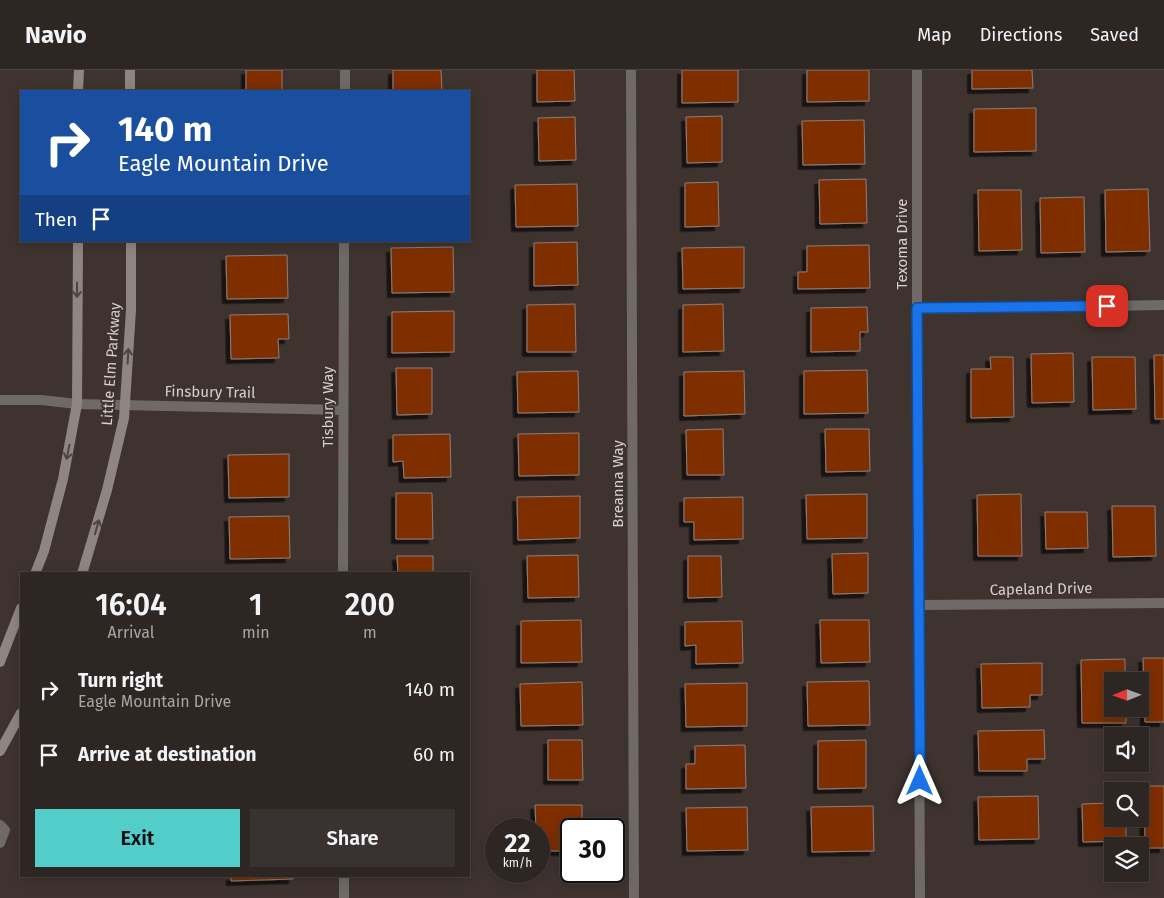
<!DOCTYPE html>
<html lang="en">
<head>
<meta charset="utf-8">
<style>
	body { margin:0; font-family:"Fira Sans",sans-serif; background:#3a3230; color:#f1f3f6; height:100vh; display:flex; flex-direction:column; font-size:19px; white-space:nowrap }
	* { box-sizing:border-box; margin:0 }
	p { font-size:16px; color:#a7a5a6 }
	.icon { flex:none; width:28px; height:28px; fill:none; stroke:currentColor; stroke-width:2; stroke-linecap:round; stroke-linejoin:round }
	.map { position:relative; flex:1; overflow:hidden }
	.panel { position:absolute; left:20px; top:502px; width:450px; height:305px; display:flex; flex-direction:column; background:#2e2623; border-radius:0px; box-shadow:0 2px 12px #0003,0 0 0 1px #494341 }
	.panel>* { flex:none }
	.top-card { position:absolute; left:20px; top:20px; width:450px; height:152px; border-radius:0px; box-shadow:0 2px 12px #0003,0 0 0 1px #494341; background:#1a4fa0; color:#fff; overflow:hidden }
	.needle { width:32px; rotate:269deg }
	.controls { position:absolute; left:1104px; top:602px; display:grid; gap:10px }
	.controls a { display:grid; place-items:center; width:45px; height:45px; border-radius:0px; background:#2e2623; box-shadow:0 2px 12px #0003,0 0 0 1px #494341; font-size:25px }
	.speed { position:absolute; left:485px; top:748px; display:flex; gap:10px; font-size:25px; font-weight:700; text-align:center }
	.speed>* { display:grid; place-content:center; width:65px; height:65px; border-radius:50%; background:#2e2623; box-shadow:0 2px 12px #0003,0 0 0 1px #494341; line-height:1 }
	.speed small { font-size:12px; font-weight:400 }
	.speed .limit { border:2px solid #111; border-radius:8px; background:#fff; color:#111 }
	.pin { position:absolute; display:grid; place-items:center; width:42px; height:42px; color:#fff; margin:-21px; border-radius:10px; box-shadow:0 2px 8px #0006 }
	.me { position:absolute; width:55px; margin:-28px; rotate:0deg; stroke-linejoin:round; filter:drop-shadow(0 0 4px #0008) }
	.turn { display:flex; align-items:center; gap:18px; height:105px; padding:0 15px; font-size:22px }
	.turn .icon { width:65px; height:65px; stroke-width:2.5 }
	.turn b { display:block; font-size:35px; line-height:42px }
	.then { display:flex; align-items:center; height:48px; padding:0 15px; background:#0003; gap:10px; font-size:19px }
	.eta { display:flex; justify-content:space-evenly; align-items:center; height:85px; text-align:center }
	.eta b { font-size:30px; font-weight:600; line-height:35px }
	.primary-button { display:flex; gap:10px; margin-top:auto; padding:10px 15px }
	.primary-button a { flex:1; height:58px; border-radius:0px; background:#53cdca; color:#111; font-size:20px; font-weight:600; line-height:58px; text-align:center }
	.primary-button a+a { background:#3a3230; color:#f1f3f6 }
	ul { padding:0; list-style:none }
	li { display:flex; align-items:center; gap:15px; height:65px; padding:0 15px }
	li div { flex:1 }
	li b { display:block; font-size:19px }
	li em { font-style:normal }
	header { display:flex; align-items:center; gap:30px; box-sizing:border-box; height:70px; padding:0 25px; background:#2e2623; border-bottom:1px solid #494341 }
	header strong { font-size:24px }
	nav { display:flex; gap:28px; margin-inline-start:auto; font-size:18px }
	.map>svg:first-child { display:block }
	.building { fill:#7f2f03; stroke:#8c7f7a; filter:url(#shadow) }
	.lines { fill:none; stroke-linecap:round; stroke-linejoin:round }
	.service { stroke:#6f6a67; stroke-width:10 }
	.minor { stroke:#6f6a67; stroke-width:10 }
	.secondary { stroke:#8f8683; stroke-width:10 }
	.oneway { stroke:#4e4440 }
	.route-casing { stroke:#114b97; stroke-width:12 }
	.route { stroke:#1a73e8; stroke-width:9 }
	.labels { text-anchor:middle; stroke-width:4; stroke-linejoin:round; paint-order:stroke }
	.street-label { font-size:15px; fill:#d7d0cd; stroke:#3e332f }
</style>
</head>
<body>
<header>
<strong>Navio</strong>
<nav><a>Map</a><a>Directions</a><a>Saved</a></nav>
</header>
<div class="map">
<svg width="1164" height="828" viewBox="0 0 1164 828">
	<defs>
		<filter id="shadow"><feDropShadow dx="-4.5" dy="4.5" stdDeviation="0" flood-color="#0009"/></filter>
	</defs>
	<rect width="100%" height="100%" fill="#3e332f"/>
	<g class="building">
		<rect x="246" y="0" width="36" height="21"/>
		<path d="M393,0h48l1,21h-49z"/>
		<path d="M537,0h37l1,31 -38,1z"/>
		<path d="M682,0h56v32l-56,1z"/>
		<path d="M807,0h62v31l-62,1z"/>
		<path d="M972,0h60l1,18 -61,1z"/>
		<path d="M1036,38v43l-62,1v-43z"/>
		<path d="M722,46v46l-35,1 -1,-46z"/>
		<path d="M575,47l1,43 -37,1 -1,-43z"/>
		<path d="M864,50l1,44 -62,1 -1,-44z"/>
		<path d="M866,109l1,44 -47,1 -1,-44z"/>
		<path d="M718,112l1,44 -34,1v-44z"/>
		<path d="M577,114l1,42 -62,1 -1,-42z"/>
		<path d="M1148,119l2,62 -44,1 -1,-62z"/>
		<path d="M978,120h43l1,60 -43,1z"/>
		<path d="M1084,127l1,55 -44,1 -1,-55z"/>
		<path d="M577,172l1,43 -44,1v-43z"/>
		<path d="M869,175l1,43 -72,1v-17h9v-26z"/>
		<path d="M453,177l1,45 -62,1 -1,-45z"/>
		<path d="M744,177v41l-61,1 -1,-41z"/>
		<path d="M287,185l1,43 -61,1 -1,-43z"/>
		<path d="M575,234l1,48h-49v-47z"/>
		<path d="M723,234l1,47 -41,1v-47z"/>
		<path d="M867,237l1,25h-8v19l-49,1v-44z"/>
		<path d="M454,241v41l-62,1v-41z"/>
		<path d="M288,244l1,25h-11l1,19 -48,1 -1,-44z"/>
		<path d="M1073,283l1,49 -42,1 -1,-49z"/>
		<path d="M1154,285h10v64h-9z"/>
		<path d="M990,287h23l1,60 -43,1v-49h20z"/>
		<path d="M1092,287h43l1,52 -43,1z"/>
		<path d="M396,298h36v46l-35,1z"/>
		<path d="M867,300l1,43 -64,1v-43z"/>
		<path d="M578,301l1,41 -61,1 -1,-41z"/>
		<path d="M744,301l1,43 -61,2v-44z"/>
		<path d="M723,359l1,46h-37l-1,-45z"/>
		<path d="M825,359h44l1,42 -44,1z"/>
		<path d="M579,363v42l-60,1 -1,-42z"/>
		<path d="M450,364l1,43 -47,1 -1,-17 -10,1v-27z"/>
		<path d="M289,384v43l-60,1 -1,-43z"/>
		<path d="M396,423h36l1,46h-37z"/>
		<path d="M867,424v44l-60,1 -1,-44z"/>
		<path d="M1021,424l1,62h-44l-1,-61z"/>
		<path d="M580,426v42l-62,2 -1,-43z"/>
		<path d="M743,427v42l-49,1v-18h-10v-24z"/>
		<path d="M1112,436h43l1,50 -43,1z"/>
		<path d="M1045,442h42l1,36 -42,1z"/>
		<path d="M289,446l1,42 -60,1 -1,-42z"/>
		<path d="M868,483v40l-35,1 -1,-40z"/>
		<path d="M578,485l1,42 -51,1 -1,-42z"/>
		<path d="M397,486h36v18h-35z"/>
		<path d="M688,486h33l1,41 -34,1z"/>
		<path d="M581,550l1,42 -61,1v-42z"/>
		<path d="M820,550h49l1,42 -49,1z"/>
		<path d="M742,551l1,42 -47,1v-19l-11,1v-24z"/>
		<path d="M1143,588h21v64h-19z"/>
		<path d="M1125,589v22h-13v28h14v14h-44l-1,-63z"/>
		<path d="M1042,593v32h-12v12l-48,1 -1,-44z"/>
		<path d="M869,611l1,44 -62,1 -1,-44z"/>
		<path d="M582,612l1,43 -62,1 -1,-42z"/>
		<path d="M747,613v43l-61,1 -1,-43z"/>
		<path d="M1044,660l1,29h-18v12h-48l-1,-40z"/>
		<path d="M548,670h34l1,40h-35z"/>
		<path d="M866,670v48l-48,1v-48z"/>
		<path d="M745,675l1,43 -60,1v-25h9v-18z"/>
		<path d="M1144,716h20v62h-19z"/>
		<path d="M1038,726l1,43 -60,1 -1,-43z"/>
		<path d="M1112,733v16h14v22l-43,1 -1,-38z"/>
		<path d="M535,735h47v24h-11v22h-32v-22h-3z"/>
		<path d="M873,736l1,45 -62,1 -1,-45z"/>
		<path d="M747,737l1,43 -61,1 -1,-43z"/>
		<path d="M231,806h62v3l-62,2z"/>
	</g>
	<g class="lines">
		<g class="service">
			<path d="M0,330h41l36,4"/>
			<path d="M0,755l5,5 -5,13"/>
		</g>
		<g class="minor">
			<path d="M631,0l3,828"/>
			<path d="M917,0v239l3,589"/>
			<path d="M345,21v-21"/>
			<path d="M917,239l247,-4"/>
			<path d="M77,334l266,6"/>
			<path d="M343,504l1,-333"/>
			<path d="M918,535l246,-2"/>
			<path d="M344,806v22"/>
		</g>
		<g class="secondary">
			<path d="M130,0v21"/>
			<path d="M78,21l1,-21"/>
			<path d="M35,504l9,-23 19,-72 14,-75 1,-163"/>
			<path d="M82,504l25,-84 17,-72 7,-108v-69"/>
			<path d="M0,592l21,-54"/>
			<path d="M0,681l21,-38"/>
		</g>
	</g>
	<defs><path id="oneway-shaft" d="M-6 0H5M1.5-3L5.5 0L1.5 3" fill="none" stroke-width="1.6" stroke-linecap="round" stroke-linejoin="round" transform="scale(1.25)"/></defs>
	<g class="oneway">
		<use href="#oneway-shaft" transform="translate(77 220) rotate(90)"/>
		<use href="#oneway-shaft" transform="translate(128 286) rotate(-87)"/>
		<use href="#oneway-shaft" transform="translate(68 382) rotate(101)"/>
		<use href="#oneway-shaft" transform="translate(97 457) rotate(-74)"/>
	</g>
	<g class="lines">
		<defs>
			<path id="route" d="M920,711l-3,-473 190,-2"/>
		</defs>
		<use href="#route" class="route-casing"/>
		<use href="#route" class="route"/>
	</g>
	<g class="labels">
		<g class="street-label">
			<text transform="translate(902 174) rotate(-90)" y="5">Texoma Drive</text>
			<text transform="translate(111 294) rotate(-86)" y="5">Little Elm Parkway</text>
			<text transform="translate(210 322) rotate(1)" y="5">Finsbury Trail</text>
			<text transform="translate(328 337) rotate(-90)" y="5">Tisbury Way</text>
			<text transform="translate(618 414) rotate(-90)" y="5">Breanna Way</text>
			<text transform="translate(1041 519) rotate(-1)" y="5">Capeland Drive</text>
		</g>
	</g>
</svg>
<div class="controls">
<a><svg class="needle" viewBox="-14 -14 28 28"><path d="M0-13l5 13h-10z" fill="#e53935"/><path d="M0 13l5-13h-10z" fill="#a7a5a6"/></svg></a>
<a><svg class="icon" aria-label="sound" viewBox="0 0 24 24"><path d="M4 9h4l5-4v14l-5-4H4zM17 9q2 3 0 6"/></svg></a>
<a><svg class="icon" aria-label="search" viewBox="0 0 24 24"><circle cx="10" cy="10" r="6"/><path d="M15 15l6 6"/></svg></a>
<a><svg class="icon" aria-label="layers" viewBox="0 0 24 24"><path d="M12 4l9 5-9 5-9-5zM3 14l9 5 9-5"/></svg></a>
</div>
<div class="speed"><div>22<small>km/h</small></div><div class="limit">30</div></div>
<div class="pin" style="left:1107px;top:236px;background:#d93025"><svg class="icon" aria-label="arrive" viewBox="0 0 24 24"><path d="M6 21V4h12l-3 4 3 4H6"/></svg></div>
<svg class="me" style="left:920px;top:711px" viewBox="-20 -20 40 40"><path d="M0-17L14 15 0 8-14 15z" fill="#1a73e8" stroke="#fff" stroke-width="4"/></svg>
<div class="top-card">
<div class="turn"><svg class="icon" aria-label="right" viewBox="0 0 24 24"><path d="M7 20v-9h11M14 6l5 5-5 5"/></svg><div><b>140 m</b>Eagle Mountain Drive</div></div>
<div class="then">Then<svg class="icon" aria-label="arrive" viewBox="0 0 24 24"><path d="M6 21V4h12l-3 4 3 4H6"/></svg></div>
</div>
<section class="panel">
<div class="eta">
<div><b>16:04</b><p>Arrival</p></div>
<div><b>1</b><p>min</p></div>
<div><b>200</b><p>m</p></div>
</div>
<ul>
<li><svg class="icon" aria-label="right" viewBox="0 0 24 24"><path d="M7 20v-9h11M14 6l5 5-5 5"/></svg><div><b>Turn right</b><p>Eagle Mountain Drive</p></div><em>140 m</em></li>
<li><svg class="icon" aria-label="arrive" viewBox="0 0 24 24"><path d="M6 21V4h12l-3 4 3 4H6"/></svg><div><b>Arrive at destination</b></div><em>60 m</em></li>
</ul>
<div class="primary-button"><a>Exit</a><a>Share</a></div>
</section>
</div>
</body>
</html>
